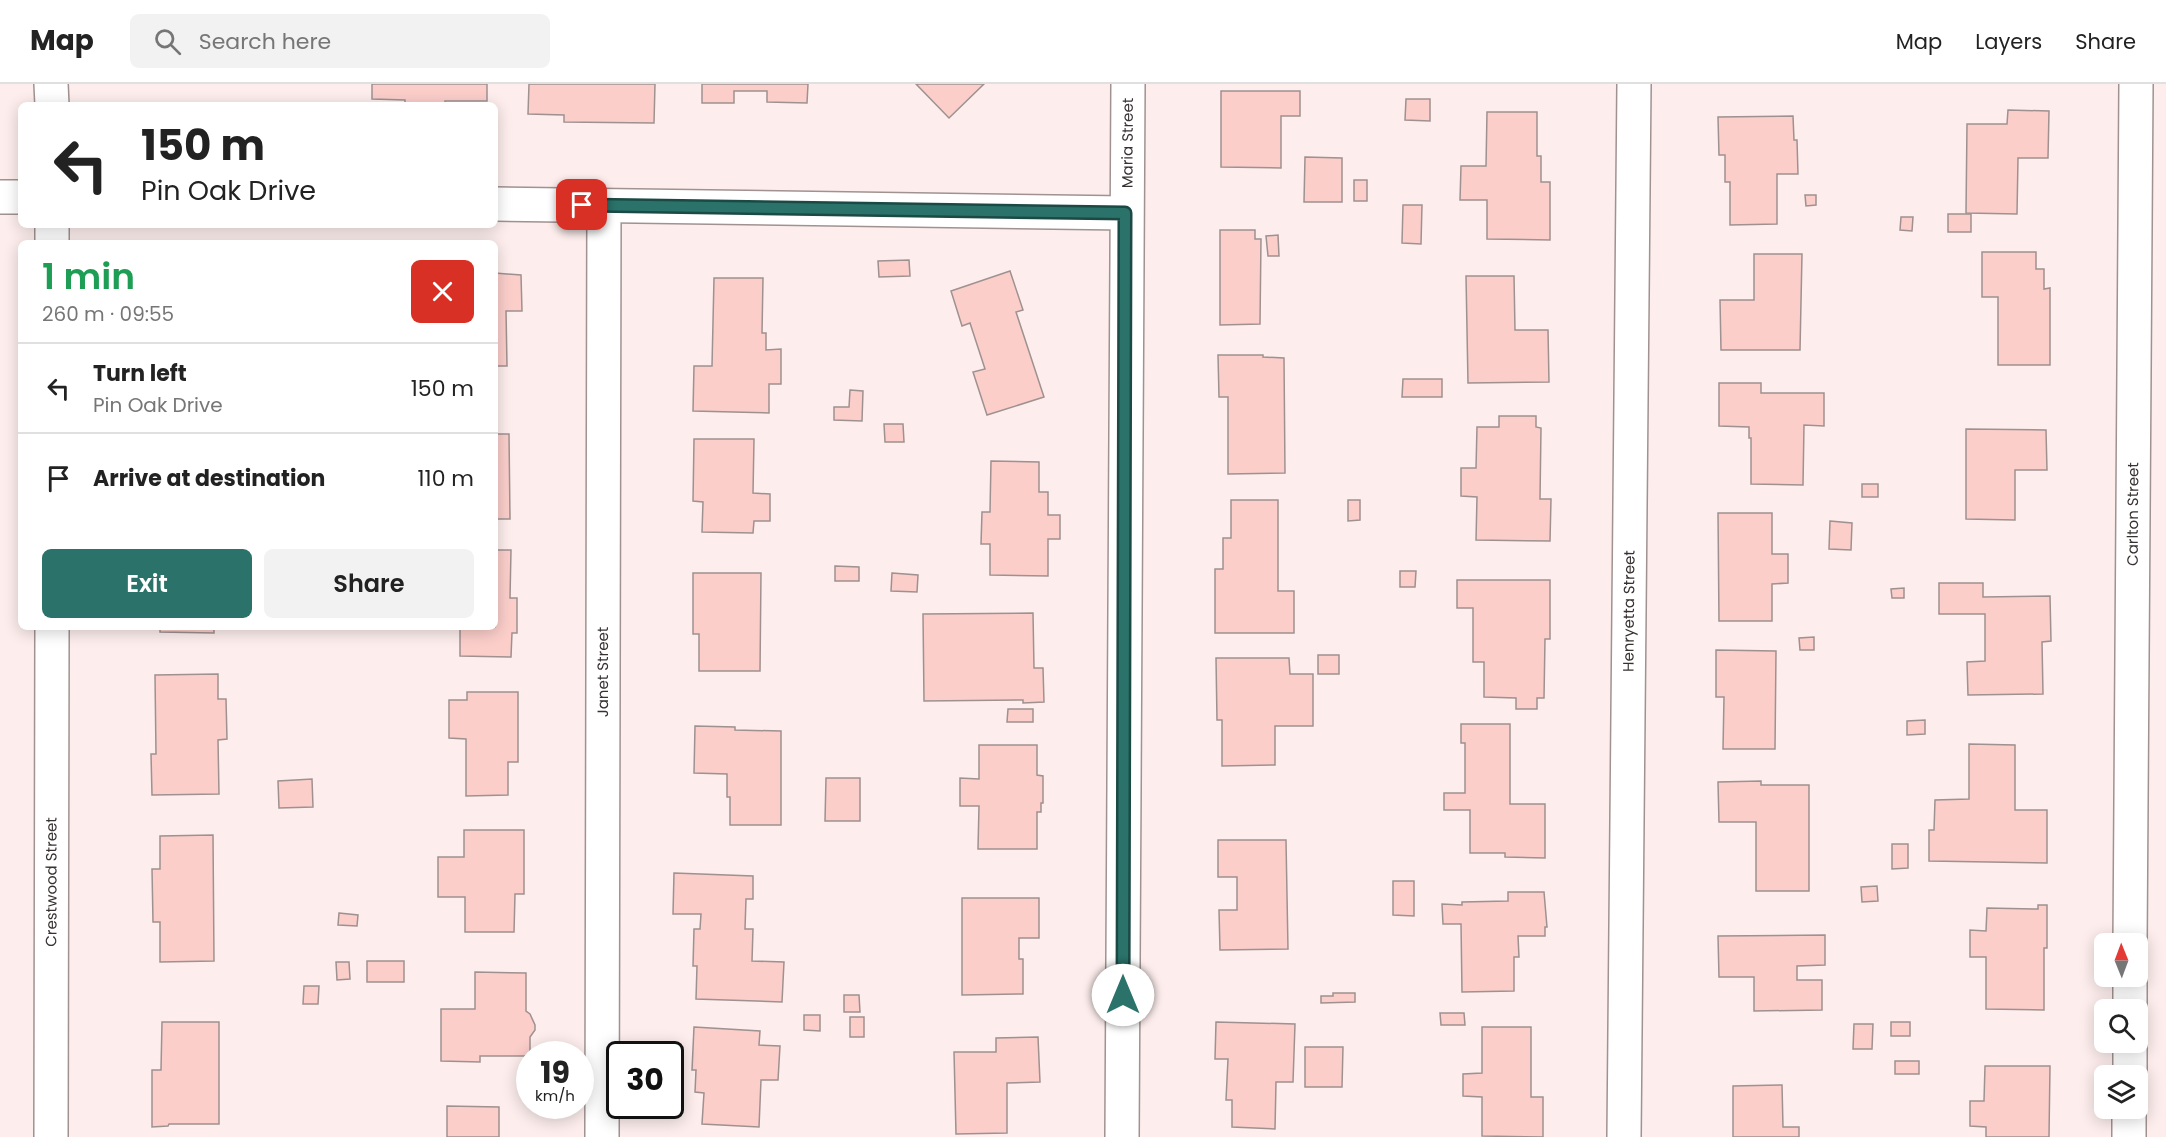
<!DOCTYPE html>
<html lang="en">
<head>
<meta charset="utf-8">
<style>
	body { margin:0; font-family:Poppins,sans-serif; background:#f2f2f2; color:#222; height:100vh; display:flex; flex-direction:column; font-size:22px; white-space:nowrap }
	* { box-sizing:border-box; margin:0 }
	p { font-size:20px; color:#767676 }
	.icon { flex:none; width:33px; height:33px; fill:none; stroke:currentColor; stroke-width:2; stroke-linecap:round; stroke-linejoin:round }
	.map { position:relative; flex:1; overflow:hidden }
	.sheet { position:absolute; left:18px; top:156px; width:480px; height:390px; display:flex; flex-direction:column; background:#fff; border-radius:9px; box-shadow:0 3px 15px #0003 }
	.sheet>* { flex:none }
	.hud { position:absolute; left:18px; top:18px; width:480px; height:126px; border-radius:9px; box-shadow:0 3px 15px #0003; background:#fff; color:#222; overflow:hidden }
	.needle { width:39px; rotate:359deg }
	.controls { position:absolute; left:2094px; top:849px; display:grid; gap:12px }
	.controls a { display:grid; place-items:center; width:54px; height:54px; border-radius:9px; background:#fff; box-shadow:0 3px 15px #0003; font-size:30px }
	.speed { position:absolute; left:516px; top:957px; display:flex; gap:12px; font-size:30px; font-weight:700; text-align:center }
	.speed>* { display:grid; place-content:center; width:78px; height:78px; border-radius:50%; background:#fff; box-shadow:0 3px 15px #0003; line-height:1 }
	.speed small { font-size:15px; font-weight:400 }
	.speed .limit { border:3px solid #111; border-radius:9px; background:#fff; color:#111 }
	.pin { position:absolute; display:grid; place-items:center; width:51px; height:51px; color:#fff; margin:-26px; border-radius:12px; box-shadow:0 3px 9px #0006 }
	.me { position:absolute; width:66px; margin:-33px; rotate:0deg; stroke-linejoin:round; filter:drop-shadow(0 0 4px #0008) }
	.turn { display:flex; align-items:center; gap:21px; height:126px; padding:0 24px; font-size:27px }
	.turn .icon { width:78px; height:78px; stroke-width:2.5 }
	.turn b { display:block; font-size:42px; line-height:51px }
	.round { display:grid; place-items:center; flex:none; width:63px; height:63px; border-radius:9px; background:#f2f2f2 }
	.overview { display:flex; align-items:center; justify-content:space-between; height:102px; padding:0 24px }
	h1 { font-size:36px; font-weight:600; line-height:45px; color:#1e9e55 }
	.cta { display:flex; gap:12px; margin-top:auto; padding:12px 24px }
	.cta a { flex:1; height:69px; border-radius:9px; background:#2a726a; color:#fff; font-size:24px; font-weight:600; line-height:69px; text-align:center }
	.cta a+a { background:#f2f2f2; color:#222 }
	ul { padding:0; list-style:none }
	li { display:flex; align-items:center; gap:18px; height:90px; padding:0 24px; border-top:2px solid #e0e0e0 }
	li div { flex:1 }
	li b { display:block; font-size:22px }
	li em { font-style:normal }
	header { display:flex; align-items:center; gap:36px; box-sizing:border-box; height:84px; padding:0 30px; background:#fff; border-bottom:2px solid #e0e0e0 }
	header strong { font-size:28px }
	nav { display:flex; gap:33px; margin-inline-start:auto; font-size:21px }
	.search { width:420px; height:54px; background:#f2f2f2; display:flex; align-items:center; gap:15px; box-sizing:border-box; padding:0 21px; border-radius:9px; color:#767676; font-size:22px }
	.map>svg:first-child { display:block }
	.building { fill:#fbceca; stroke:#9e9190; stroke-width:1.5 }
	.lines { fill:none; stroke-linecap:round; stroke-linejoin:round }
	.street-casing { stroke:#a09291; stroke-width:36 }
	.street { stroke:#fff; stroke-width:33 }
	.route-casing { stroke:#1b4a45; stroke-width:15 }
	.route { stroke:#2a726a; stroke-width:10 }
	.labels { text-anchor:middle; stroke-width:6; stroke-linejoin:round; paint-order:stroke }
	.street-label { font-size:15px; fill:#373131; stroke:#fff }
</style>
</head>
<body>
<header>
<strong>Map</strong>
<div class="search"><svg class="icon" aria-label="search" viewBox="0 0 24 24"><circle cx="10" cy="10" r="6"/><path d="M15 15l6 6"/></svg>Search here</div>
<nav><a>Map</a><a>Layers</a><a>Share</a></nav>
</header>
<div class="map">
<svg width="2166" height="1053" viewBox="0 0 2166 1053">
	<rect width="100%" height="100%" fill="#fdeeed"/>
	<g class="building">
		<path d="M372,0h115v17h-42v4h-40v-5l-33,-1z"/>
		<path d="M529,0h126l-1,39 -90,-1v-7l-36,-1z"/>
		<path d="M702,0h106l-1,19 -40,-1v-11h-33v12h-32z"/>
		<path d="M916,0h68l-35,34z"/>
		<path d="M1221,7h79v25h-19v52l-60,-1z"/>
		<path d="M1406,15h24v22l-25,-1z"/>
		<path d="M2008,26l41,1 -1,47h-30l-1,56 -51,-1 1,-89h40z"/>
		<path d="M1487,28h50v44h4v26h9v58l-63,-1v-39h-27l1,-34h25z"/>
		<path d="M1793,32l1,24h3l1,34h-21v50l-47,1v-43h-5v-27h-6l-1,-38z"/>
		<path d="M1305,73l37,1v44h-38z"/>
		<rect x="1354" y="96" width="13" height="21"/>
		<path d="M1805,111h11v10l-10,1z"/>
		<path d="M1403,121h19l-1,39 -19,-1z"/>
		<rect x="1948" y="130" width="23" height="18"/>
		<path d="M1901,133h12l-1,14 -12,-1z"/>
		<path d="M1220,146h35v9h6l-1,85 -40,1z"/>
		<path d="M1278,151l1,21h-11l-2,-20z"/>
		<path d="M1982,168h54v17h8v20l6,-1v77h-52v-68h-16z"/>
		<path d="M1754,170h48l-2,96h-79l-1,-50h34z"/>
		<path d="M909,176l1,16 -31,1 -1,-16z"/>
		<path d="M1010,187l13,39 -7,2 28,85 -57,18 -14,-43 12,-3 -15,-46 -8,3 -11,-35z"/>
		<path d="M495,189l26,2 1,36h-16l1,55h-12z"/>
		<path d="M1466,192h48l1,54h33l1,52 -81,1z"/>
		<path d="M714,194h49l-1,55h4v17l15,-1v35h-12v29l-76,-2 1,-45h18z"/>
		<path d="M1218,271h45v2l21,1 1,115 -57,1v-77h-9z"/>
		<path d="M1403,295h39v18h-40z"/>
		<path d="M1719,299h42v10h63v33l-20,-1 -1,60 -52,-1v-46h-2v-11l-30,-1z"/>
		<path d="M850,306l13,1 -1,30 -28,-1v-13h15z"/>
		<path d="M1499,332h37v11l5,1 -1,71h11l-1,42 -74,-1 1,-43 -16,-1v-28h15l1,-41h22z"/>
		<path d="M884,340h19l1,18h-19z"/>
		<path d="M1966,345l80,1 1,40h-32v50l-49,-1z"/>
		<path d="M495,350h14l1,85h-15z"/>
		<path d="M694,355h60l-1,54 17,1v27h-16l-1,12 -51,-1 1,-30 -10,-1z"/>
		<path d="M991,377l48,1v30h9v23h12v24h-12v37l-58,-1v-31h-9l1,-32h8z"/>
		<rect x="1862" y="400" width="16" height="13"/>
		<path d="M1231,416h47v91h16v42h-79v-64h8v-31h8z"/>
		<path d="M1348,416h12v20l-12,1z"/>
		<path d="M1718,429h54v41h16v29l-16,1v37h-53z"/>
		<path d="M1830,437l22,2 -1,27 -22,-1z"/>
		<path d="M495,466h16l-1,48h7v35h-5l-1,24 -51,-1v-29h35z"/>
		<path d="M835,482l24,1v14h-24z"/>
		<path d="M1400,487h16l-1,16h-15z"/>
		<path d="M693,489h68l-1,98h-61v-37h-6z"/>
		<path d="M892,489l26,2 -1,17 -26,-1z"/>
		<path d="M1457,496h93v59h-5l-1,59h-7v11h-21v-11l-32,-1v-35h-11v-54h-16z"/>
		<path d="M1939,499h44v14l67,-1 1,45 -9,1 1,52 -75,1 -1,-33 18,-1v-47h-46z"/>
		<path d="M1904,504v10h-12l-1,-9z"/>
		<path d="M1033,529l1,55h9l1,34 -21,1v-3l-99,1 -1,-87z"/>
		<path d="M160,543h54v6l-54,-1z"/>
		<path d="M1814,553v13h-14l-1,-12z"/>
		<path d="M1716,566l60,1 -1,98h-52l1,-52h-8z"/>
		<rect x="1318" y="571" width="21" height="19"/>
		<path d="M1216,574h73l1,16h23v52h-38v39l-53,1v-46h-5z"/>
		<path d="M218,590v25h8l1,40 -9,1 1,54 -67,1 -1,-41h5l-1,-79z"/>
		<path d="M467,608h51v70h-10v33l-42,1v-57l-17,-1v-38h18z"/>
		<path d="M1008,625h25v13h-26z"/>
		<path d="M1925,636v14l-18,1v-14z"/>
		<path d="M1461,640h49v80h35v54l-40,-1v-4h-35v-43h-26v-17h21v-50h-4z"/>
		<path d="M695,642l40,1v3l46,1v94h-51v-28h-3v-23l-33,-1z"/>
		<path d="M1969,660l46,1v65h32v53l-118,-2v-31h5l1,-30 34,-1z"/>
		<path d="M979,661h58v30l6,1v27h-2v9h-4v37h-59l1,-43h-19v-28l19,1z"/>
		<path d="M826,694h34v43h-35z"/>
		<path d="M312,695l1,28 -34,1 -1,-27z"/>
		<path d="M1761,697v4h48v106h-53v-69h-37l-1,-40z"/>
		<path d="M464,746h60v64h-9l-1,38h-49v-35h-27v-40h26z"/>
		<path d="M213,751l1,126 -54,1v-40h-7l-1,-53h8v-33z"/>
		<path d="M1218,756h68l2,109 -68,1 -1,-40h18v-33h-19z"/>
		<path d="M1892,760h16v24l-16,1z"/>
		<path d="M674,789l79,3v23h-7l-1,30h8l-1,32 32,1 -2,40 -86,-3 1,-33h-4l1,-37h6l1,-15h-28z"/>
		<path d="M1393,797h21v35l-21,-1z"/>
		<path d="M1877,802l1,15 -16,1 -1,-15z"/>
		<path d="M1508,808h36l3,35h-2v9h-27l1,21h-5v34l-52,1 -1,-68h-18l-1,-20 20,1v-3l46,-1z"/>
		<path d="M962,814h77v40h-20v21h4v35l-61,1z"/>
		<path d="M2038,821h9v43h-3v62l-58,-1v-52h-16v-27l16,1 1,-23 51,1z"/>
		<path d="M339,829l19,2 -1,11 -19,-1z"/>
		<path d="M1825,851v30l-28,1v14h25v30l-68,1v-34h-35l-1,-41z"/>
		<rect x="367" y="877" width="37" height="21"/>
		<path d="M336,878h13l1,17 -13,1z"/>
		<path d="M475,888l51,1v38l4,3 5,11v5l-5,7v19h-50v6l-39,-1v-52h34z"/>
		<path d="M304,902h15l-1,18h-15z"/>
		<path d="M1333,909h22v9l-34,1v-7h12z"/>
		<path d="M844,911h15l1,17h-16z"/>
		<path d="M1440,929h24l1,12h-24z"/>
		<path d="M804,931h16v16l-16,-1z"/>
		<rect x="850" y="933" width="14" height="20"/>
		<path d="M162,938h57v102h-50l-1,2 -16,1v-57h9z"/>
		<path d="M1216,938l79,2 -2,58h-17l-1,47 -43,-2v-27h-6l2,-41h-13z"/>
		<rect x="1891" y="938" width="19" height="14"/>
		<path d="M1854,940h19l-1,25h-19z"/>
		<path d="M694,943l66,4 -1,14 21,1 -2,34h-17l-2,47 -57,-3 2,-31 -9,-1 1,-22h-4z"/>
		<path d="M1482,943h49v70h12v40l-61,-1v-39l-19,-1v-22l19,-1z"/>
		<path d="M1038,953l2,45 -33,1v50l-51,1 -2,-82h42v-14z"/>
		<path d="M1305,963h38l-1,40h-37z"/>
		<rect x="1895" y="977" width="24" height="13"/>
		<path d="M1985,982h65l-1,71h-63v-10l-16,-1v-25h14z"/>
		<path d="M1782,1001l1,42h16v10h-66v-51z"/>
		<path d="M447,1022l52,1v30h-52z"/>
	</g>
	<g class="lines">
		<defs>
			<g id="street">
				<path d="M51,0l1,21"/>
				<path d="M0,113h21"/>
				<path d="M495,120l631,9"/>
				<path d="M52,159v-18"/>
				<path id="s1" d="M2130,860l6,-860"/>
				<path d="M2130,926v-34"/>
				<path d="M2130,992v-34"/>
				<path id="s2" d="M51,1053l1,-510"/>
				<path id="s3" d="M602,1053l2,-931"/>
				<path id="s4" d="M1122,1053l6,-1053"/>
				<path id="s5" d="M1624,1053l10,-1053"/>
				<path d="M2129,1053v-29"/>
			</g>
		</defs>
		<use href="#street" class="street-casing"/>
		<use href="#street" class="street"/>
	</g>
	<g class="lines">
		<defs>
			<path id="route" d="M582,121l543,8 -2,782"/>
		</defs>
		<use href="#route" class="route-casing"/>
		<use href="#route" class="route"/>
	</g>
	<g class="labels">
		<g class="street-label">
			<text dy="5" stroke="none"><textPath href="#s4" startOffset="994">Maria Street</textPath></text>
			<text dy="5" stroke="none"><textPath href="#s1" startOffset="430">Carlton Street</textPath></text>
			<text dy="5" stroke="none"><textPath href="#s5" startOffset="526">Henryetta Street</textPath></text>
			<text dy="5" stroke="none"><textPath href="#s3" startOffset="465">Janet Street</textPath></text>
			<text dy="5" stroke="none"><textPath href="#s2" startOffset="255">Crestwood Street</textPath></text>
		</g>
	</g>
</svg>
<div class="controls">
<a><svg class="needle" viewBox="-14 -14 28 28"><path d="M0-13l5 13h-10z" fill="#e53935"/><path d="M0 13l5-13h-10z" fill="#767676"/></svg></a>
<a><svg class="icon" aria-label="search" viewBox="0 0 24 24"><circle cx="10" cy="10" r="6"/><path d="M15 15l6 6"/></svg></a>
<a><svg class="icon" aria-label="layers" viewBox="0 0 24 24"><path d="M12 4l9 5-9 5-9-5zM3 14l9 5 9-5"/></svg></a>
</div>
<div class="speed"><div>19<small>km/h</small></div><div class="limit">30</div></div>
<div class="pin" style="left:582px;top:121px;background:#d93025"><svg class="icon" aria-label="arrive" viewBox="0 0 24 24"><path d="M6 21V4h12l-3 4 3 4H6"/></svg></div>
<svg class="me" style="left:1123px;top:911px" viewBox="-20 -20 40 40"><circle r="19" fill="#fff"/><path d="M0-13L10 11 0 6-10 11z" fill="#2a726a"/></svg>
<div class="hud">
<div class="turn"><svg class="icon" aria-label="left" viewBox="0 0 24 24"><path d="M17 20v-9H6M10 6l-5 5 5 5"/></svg><div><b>150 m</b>Pin Oak Drive</div></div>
</div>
<section class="sheet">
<div class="overview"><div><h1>1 min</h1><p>260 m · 09:55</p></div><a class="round" style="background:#d93025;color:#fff"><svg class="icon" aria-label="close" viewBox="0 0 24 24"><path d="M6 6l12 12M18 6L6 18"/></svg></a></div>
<ul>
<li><svg class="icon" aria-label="left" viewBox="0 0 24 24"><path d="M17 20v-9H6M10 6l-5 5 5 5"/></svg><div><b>Turn left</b><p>Pin Oak Drive</p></div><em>150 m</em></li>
<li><svg class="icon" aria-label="arrive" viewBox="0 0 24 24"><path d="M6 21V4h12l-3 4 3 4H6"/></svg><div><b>Arrive at destination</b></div><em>110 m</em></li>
</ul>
<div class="cta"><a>Exit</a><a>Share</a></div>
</section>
</div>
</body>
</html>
